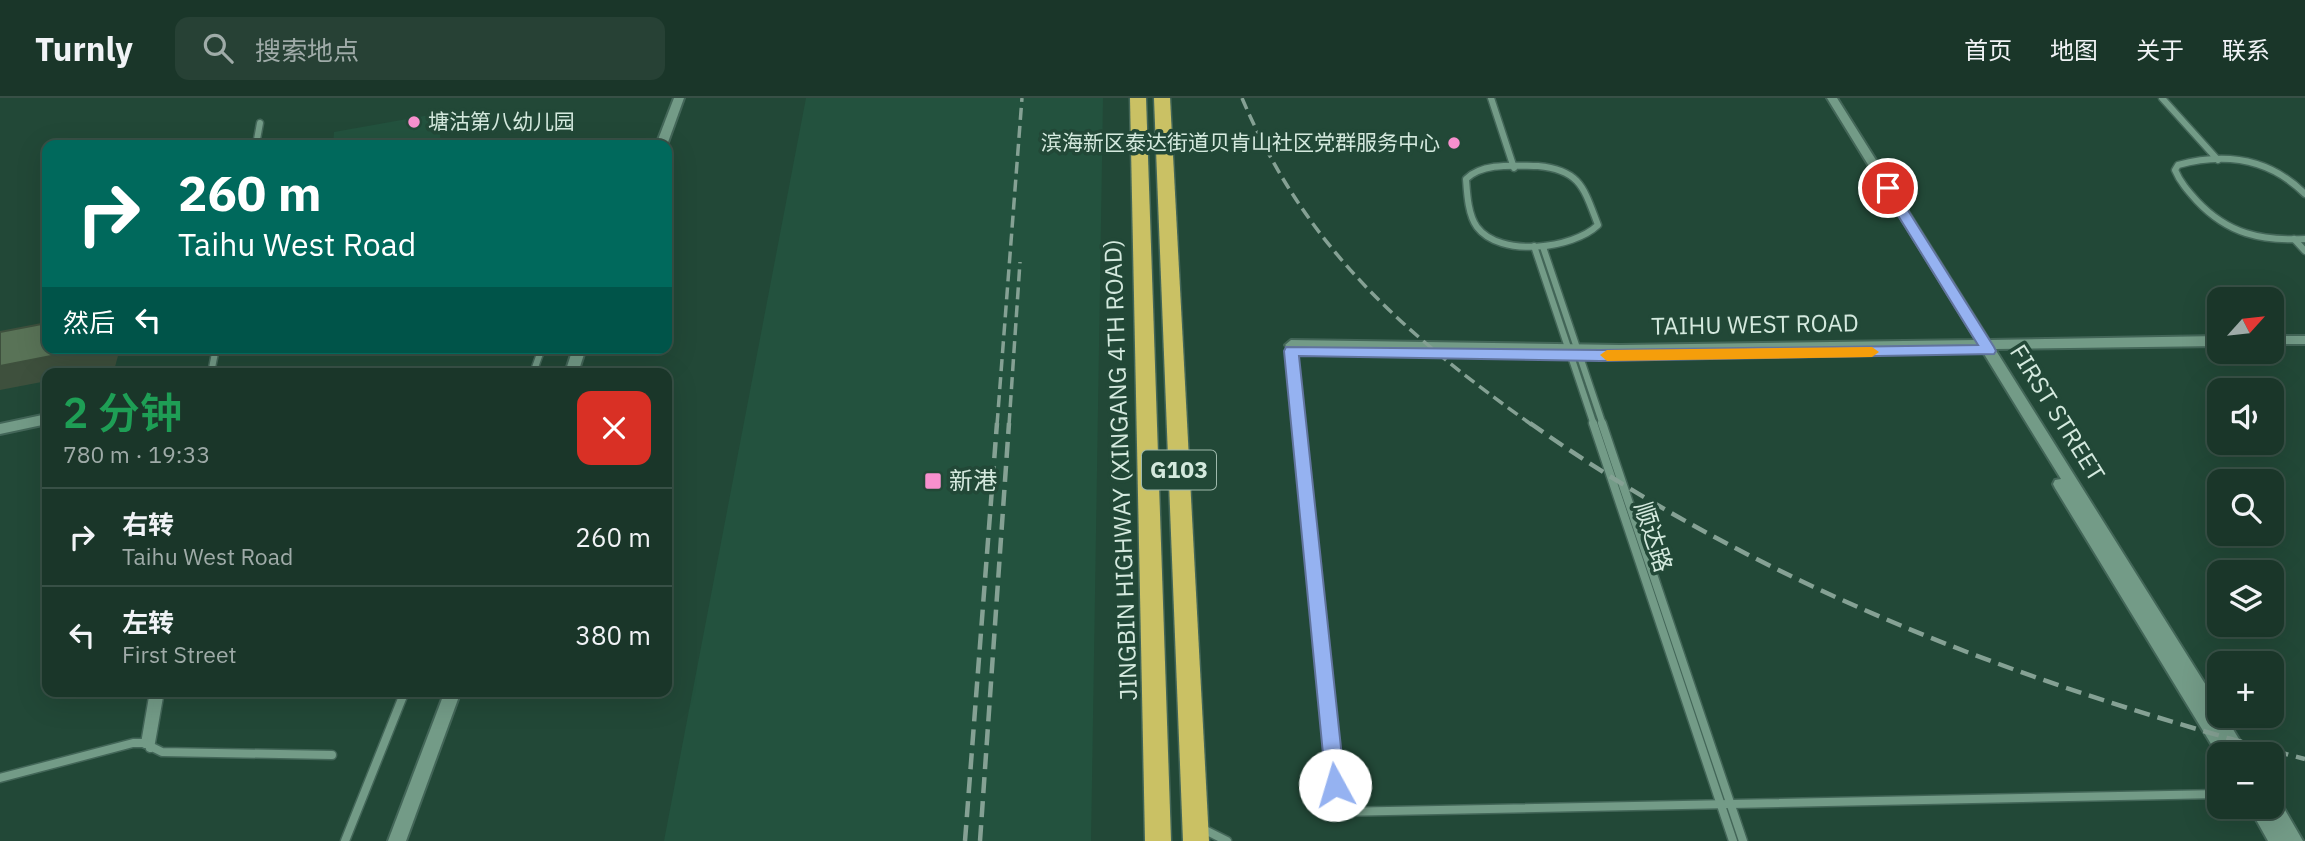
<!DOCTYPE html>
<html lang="zh">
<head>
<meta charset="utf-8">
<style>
	body { margin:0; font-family:"IBM Plex Sans","Noto Sans SC",sans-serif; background:#274135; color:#f1f3f6; height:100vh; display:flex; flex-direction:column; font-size:26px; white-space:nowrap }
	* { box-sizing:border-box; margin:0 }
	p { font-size:23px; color:#9faba8 }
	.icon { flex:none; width:38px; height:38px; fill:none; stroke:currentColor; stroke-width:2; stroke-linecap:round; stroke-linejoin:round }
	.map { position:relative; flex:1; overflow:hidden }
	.sheet { position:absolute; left:42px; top:270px; width:630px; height:329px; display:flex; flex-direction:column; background:#1a3629; border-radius:14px; box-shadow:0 7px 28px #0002,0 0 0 2px #385046 }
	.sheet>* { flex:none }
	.top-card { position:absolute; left:42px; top:42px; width:630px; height:214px; border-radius:14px; box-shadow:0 7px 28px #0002,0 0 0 2px #385046; background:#00695c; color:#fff; overflow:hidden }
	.needle { width:46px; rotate:63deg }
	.tools { position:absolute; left:2207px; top:189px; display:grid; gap:14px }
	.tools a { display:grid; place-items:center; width:77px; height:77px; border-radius:14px; background:#1a3629; box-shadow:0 7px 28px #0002,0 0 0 2px #385046; font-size:35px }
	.pin { position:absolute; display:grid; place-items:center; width:60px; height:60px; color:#fff; margin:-30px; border:4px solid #fff; border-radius:50%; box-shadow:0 2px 7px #0007 }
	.me { position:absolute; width:77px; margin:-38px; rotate:354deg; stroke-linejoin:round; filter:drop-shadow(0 0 5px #0008) }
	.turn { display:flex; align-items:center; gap:24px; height:147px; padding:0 21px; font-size:32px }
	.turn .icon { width:91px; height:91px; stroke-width:2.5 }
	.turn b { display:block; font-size:49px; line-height:60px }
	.then { display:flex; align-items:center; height:66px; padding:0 21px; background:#0003; gap:14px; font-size:26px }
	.round { display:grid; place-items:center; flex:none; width:74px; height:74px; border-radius:14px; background:#274135 }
	.headline { display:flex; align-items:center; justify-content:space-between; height:119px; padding:0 21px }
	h1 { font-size:42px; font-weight:600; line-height:52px; color:#1e9e55 }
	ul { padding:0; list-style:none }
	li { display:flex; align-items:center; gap:21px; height:98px; padding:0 21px; border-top:2px solid #385046 }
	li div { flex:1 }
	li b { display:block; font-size:26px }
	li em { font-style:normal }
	header { display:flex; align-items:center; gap:42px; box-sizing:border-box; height:98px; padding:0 35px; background:#1a3629; border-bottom:2px solid #385046 }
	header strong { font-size:33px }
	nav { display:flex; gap:38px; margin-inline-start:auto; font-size:24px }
	.search { width:490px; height:63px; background:#274135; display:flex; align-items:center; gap:18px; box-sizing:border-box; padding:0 24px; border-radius:14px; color:#9faba8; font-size:26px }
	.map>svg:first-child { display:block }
	.built { fill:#23523e }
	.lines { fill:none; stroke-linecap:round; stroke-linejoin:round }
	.street-far1-casing { stroke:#436658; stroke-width:9 }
	.street-casing { stroke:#436658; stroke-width:11 }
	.secondary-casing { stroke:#436658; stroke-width:4 }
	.highway-casing { stroke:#436658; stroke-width:3 }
	.street-far1 { stroke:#739b87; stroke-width:6 }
	.street { stroke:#739b87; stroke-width:8 }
	.secondary { fill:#739b87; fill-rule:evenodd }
	.highway { fill:#cac164; fill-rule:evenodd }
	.rail-far1 { stroke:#85a194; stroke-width:3.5; stroke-dasharray:12 6; stroke-linecap:butt }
	.rail { stroke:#85a194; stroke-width:4.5; stroke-dasharray:16 8; stroke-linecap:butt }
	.shaded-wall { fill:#3e503d }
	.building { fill:#597357; stroke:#3e503d; stroke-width:2 }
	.route { fill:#95b2f1; stroke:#61749d; stroke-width:2 }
	.slow { fill:#f59e0b }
	.poi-dot { fill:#f790ce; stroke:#224837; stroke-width:2.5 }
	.labels { text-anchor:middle; stroke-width:7; stroke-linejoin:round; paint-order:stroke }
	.far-poi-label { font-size:21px; fill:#d4e9de; stroke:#224837; text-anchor:start }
	.shield { fill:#224837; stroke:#9fb9ac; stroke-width:2 }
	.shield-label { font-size:23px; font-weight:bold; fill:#d4e9de }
	.street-label { font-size:24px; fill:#d4e9de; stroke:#224837 }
	.poi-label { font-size:24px; fill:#d4e9de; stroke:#224837; text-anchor:start }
</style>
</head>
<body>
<header>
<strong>Turnly</strong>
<div class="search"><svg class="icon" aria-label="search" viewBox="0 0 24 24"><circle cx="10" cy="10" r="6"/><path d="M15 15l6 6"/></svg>搜索地点</div>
<nav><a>首页</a><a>地图</a><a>关于</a><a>联系</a></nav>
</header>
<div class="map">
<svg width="2305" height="743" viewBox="0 0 2305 743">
	<rect width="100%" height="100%" fill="#224837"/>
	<g class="built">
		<path d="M806,0h297l-12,743h-427z"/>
		<path d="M441,15l-1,32h-107l1,-13z"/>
	</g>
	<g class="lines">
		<defs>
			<g id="street-far1">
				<path d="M1491,0l23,70"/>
				<path d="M2162,0l56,62"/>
				<path d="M256,47l4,-22"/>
				<path d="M1538,68c43,4 46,23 60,59 -25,24 -98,33 -121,2 -9,-12 -10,-34 -11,-48 17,-17 50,-13 72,-13z"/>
				<path d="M2305,96c-36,-36 -79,-42 -127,-29l-3,5c5,12 13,21 22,31 31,33 64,40 108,38"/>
				<path d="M2294,141l11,12"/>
				<path d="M1534,148l60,179"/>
				<path d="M1543,149l60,178"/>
				<path d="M1291,247l8,80"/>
				<path d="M211,275l5,-25"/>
				<path d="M533,275l9,-25"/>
			</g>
			<g id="street">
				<path d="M1299,325l39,389 881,-18"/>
				<path d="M1593,325l140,418"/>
				<path d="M1602,325l141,418"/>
				<path d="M145,646l9,-53"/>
				<path d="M150,650l10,-57"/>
				<path d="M0,680l133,-35h11l18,9 170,3"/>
				<path d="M1203,731l24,12"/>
				<path d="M345,743l60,-150"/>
			</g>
			<g id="secondary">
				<path d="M674,0h10l-17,47h-11z"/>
				<path d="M1827,0h10l152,242 230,-4v10l-224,3 224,357v10h6l23,38h-29v3l-164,-269 -2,-4 2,-4 6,-1 -80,-130 -361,6 -329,-5 -6,-5 6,-5 329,5 356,-5z"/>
				<rect x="2272" y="238" width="33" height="8"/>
				<path d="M573,250h13l-8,25h-13z"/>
				<path d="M47,316v10l-47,10v-10z"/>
				<path d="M445,593h16l-55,150h-18z"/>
				<path d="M2272,698l6,2 25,43h-35l-19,-34h23z"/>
			</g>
			<g id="highway">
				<path d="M1130,0h16l25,743h-26z"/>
				<path d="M1154,0h16l39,743h-26z"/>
			</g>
		</defs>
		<use href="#street-far1" class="street-far1-casing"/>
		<use href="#street" class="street-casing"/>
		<use href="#secondary" class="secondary-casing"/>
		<use href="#highway" class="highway-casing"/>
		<use href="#street-far1" class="street-far1"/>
		<use href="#street" class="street"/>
		<use href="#secondary" class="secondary"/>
		<use href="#highway" class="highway"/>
		<g class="rail-far1">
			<path d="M1242,0c63,149 161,235 290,327"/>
			<path d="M997,327l25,-327"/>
			<path d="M1009,327l11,-163"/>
		</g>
		<g class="rail">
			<path d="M1530,325c233,165 500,264 775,336"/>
			<path d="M965,743l32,-418"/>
			<path d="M980,743l29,-418"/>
		</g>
	</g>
	<path class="shaded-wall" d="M92,250h28l-5,19 -28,6h-40v8l-47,9v-24z"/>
	<path class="building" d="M47,225v25h45l-92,18v-34z"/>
	<path class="route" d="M1888,86l6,4 100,159 2,4 -2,3 -394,7 -301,-5 46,429 -3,6 -7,3 -7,-3 -2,-6 -42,-434 2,-4 314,3 378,-5 -97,-157z"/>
	<path class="slow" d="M1872,249l7,5 -7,5 -265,4 -7,-6 7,-5z"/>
	<g class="poi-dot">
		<circle cx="414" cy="24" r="7"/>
		<circle cx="1454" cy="45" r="7"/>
		<rect x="924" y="374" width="18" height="18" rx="3.5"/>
	</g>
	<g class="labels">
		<g class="far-poi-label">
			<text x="428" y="31">塘沽第八幼儿园</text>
			<text x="1440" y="52" text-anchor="end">滨海新区泰达街道贝肯山社区党群服务中心</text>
		</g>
		<rect class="shield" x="1142" y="352.5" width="74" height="39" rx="5"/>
		<g class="shield-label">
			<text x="1179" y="380">G103</text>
		</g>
		<g class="street-label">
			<text transform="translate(1755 227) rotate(-1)" y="8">TAIHU WEST ROAD</text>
			<text transform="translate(2057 315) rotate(58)" y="8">FIRST STREET</text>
			<text transform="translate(1121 372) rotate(-92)" y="8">JINGBIN HIGHWAY (XINGANG 4TH ROAD)</text>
			<text transform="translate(1653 439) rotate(72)" y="8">顺达路</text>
		</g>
		<g class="poi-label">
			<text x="949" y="391">新港</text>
		</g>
	</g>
</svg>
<div class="tools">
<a><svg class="needle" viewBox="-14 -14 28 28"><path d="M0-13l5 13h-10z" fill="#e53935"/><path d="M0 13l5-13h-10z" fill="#9faba8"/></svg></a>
<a><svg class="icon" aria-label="sound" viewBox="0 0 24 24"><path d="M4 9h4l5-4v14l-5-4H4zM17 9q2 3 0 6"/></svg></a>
<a><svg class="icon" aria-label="search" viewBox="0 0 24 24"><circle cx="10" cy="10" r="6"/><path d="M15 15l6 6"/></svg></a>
<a><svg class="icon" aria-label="layers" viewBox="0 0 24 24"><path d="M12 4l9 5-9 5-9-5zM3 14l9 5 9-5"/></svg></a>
<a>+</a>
<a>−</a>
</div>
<div class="pin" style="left:1888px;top:90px;background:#d93025"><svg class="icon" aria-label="arrive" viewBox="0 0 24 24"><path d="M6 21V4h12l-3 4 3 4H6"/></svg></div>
<svg class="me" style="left:1335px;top:687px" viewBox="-20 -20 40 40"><circle r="19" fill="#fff"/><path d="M0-13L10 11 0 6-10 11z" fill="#95b2f1"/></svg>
<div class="top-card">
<div class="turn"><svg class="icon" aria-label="right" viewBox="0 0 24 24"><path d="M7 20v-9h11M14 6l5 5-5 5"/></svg><div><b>260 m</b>Taihu West Road</div></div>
<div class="then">然后<svg class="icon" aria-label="left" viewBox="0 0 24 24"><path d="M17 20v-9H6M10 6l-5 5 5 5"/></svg></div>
</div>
<section class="sheet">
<div class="headline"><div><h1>2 分钟</h1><p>780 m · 19:33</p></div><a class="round" style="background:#d93025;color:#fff"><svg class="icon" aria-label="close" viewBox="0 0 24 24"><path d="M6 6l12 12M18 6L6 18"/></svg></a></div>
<ul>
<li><svg class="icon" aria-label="right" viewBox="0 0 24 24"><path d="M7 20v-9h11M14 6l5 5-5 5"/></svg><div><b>右转</b><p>Taihu West Road</p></div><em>260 m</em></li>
<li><svg class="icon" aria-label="left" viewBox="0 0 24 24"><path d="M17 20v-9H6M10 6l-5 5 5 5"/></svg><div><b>左转</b><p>First Street</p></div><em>380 m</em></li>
</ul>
</section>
</div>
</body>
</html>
